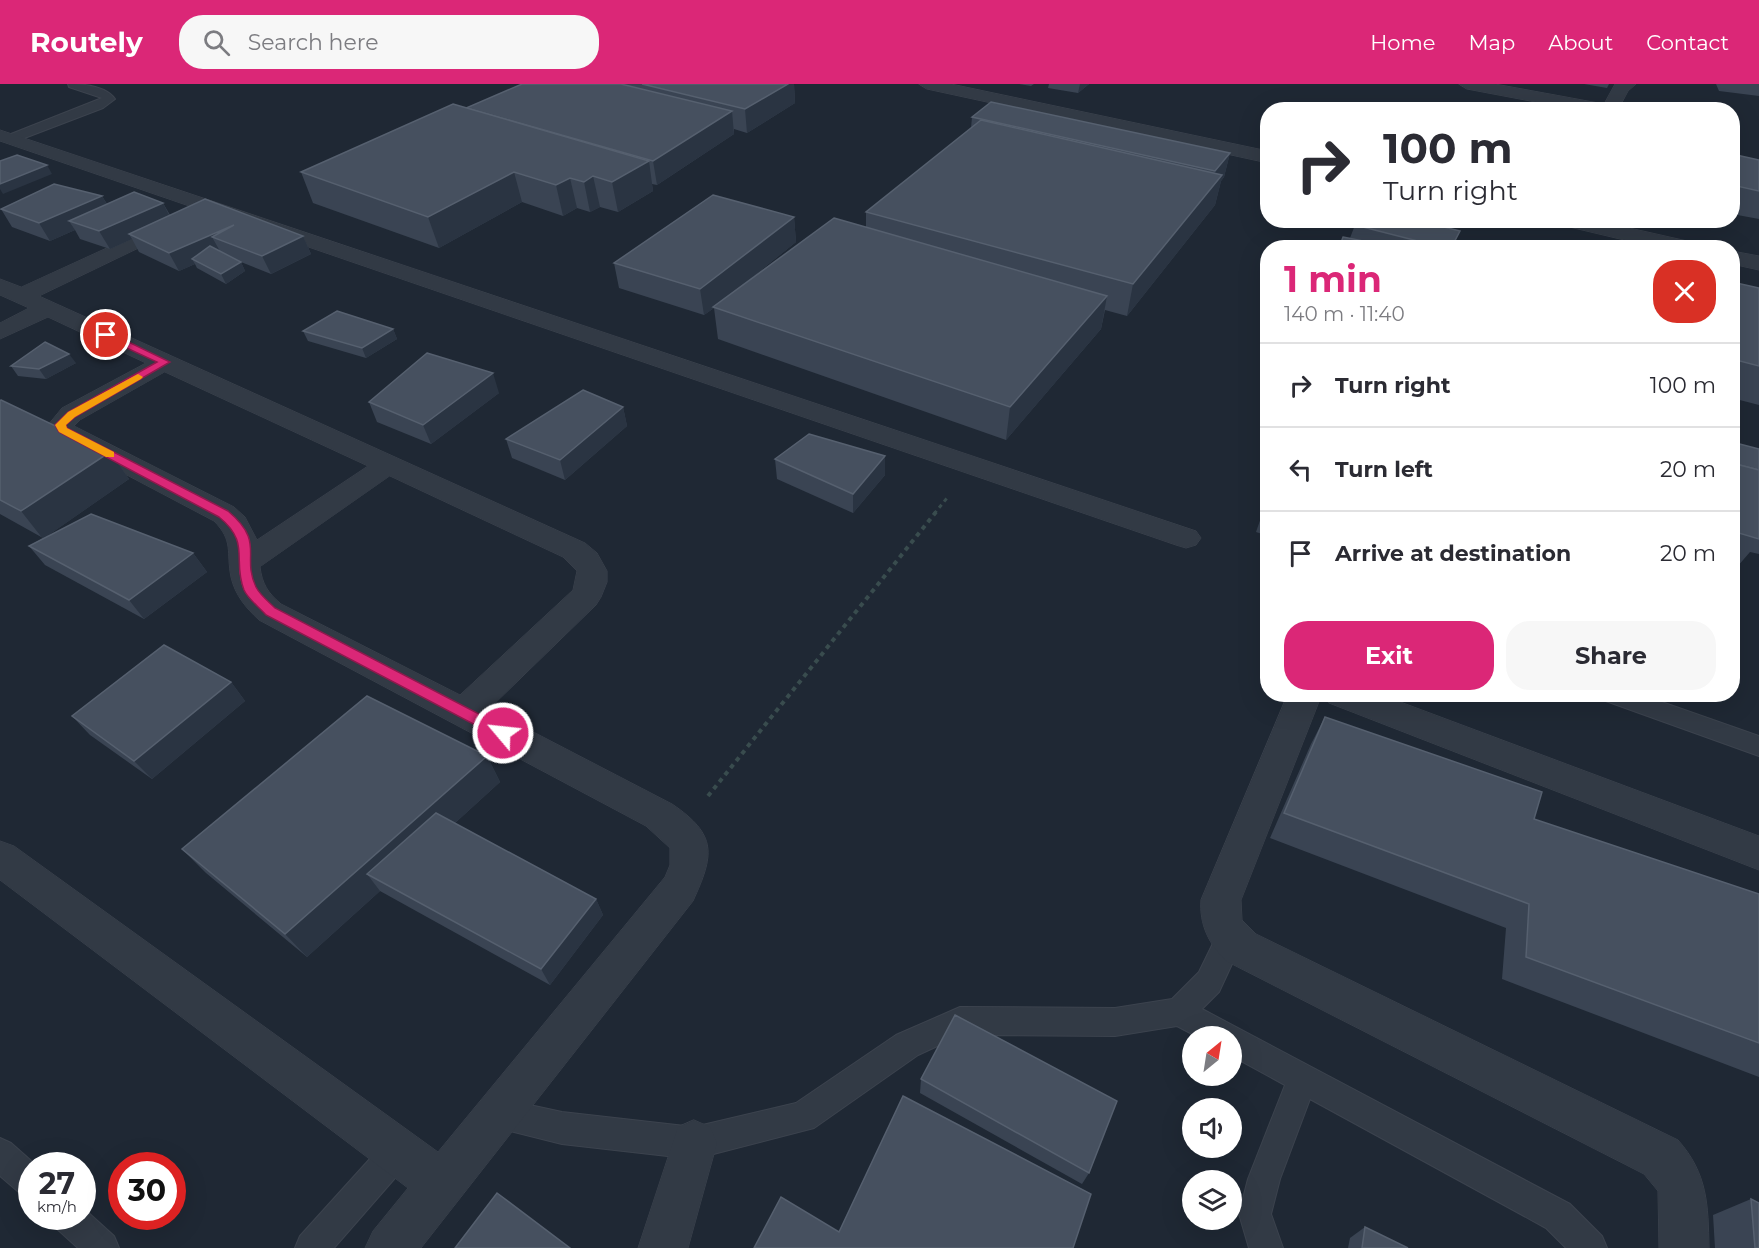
<!DOCTYPE html>
<html lang="en">
<head>
<meta charset="utf-8">
<style>
	body { margin:0; font-family:Montserrat,sans-serif; background:#f7f7f7; color:#2b2b33; height:100vh; display:flex; flex-direction:column; font-size:22px; white-space:nowrap }
	* { box-sizing:border-box; margin:0 }
	p { font-size:20px; color:#7c7c81 }
	.icon { flex:none; width:33px; height:33px; fill:none; stroke:currentColor; stroke-width:2; stroke-linecap:round; stroke-linejoin:round }
	.map { position:relative; flex:1; overflow:hidden }
	.side { position:absolute; left:1260px; top:156px; width:480px; height:462px; display:flex; flex-direction:column; background:#fff; border-radius:24px; box-shadow:0 6px 24px #0002 }
	.side>* { flex:none }
	.hud { position:absolute; left:1260px; top:18px; width:480px; height:126px; border-radius:24px; box-shadow:0 6px 24px #0002; background:#fff; color:#2b2b33; overflow:hidden }
	.needle { width:39px; rotate:30deg }
	.buttons { position:absolute; left:1182px; top:942px; display:grid; gap:12px }
	.buttons a { display:grid; place-items:center; width:60px; height:60px; border-radius:50%; background:#fff; box-shadow:0 6px 24px #0002; font-size:30px }
	.speed { position:absolute; left:18px; top:1068px; display:flex; gap:12px; font-size:30px; font-weight:700; text-align:center }
	.speed>* { display:grid; place-content:center; width:78px; height:78px; border-radius:50%; background:#fff; box-shadow:0 6px 24px #0002; line-height:1 }
	.speed small { font-size:15px; font-weight:400 }
	.speed .limit { border:9px solid #d22; background:#fff; color:#111 }
	.pin { position:absolute; display:grid; place-items:center; width:51px; height:51px; color:#fff; margin:-26px; border:3px solid #fff; border-radius:50%; box-shadow:0 2px 6px #0007 }
	.me { position:absolute; width:66px; margin:-33px; rotate:298deg; stroke-linejoin:round; filter:drop-shadow(0 0 4px #0008) }
	.turn { display:flex; align-items:center; gap:21px; height:126px; padding:0 24px; font-size:27px }
	.turn .icon { width:78px; height:78px; stroke-width:2.5 }
	.turn b { display:block; font-size:42px; line-height:51px }
	.round { display:grid; place-items:center; flex:none; width:63px; height:63px; border-radius:24px; background:#f7f7f7 }
	.head { display:flex; align-items:center; justify-content:space-between; height:102px; padding:0 24px }
	h1 { font-size:36px; font-weight:700; line-height:45px; color:#db2777 }
	.cta { display:flex; gap:12px; margin-top:auto; padding:12px 24px }
	.cta a { flex:1; height:69px; border-radius:24px; background:#db2777; color:#fff; font-size:24px; font-weight:700; line-height:69px; text-align:center }
	.cta a+a { background:#f7f7f7; color:#2b2b33 }
	ul { padding:0; list-style:none }
	li { display:flex; align-items:center; gap:18px; height:84px; padding:0 24px; border-top:2px solid #e1e1e2 }
	li div { flex:1 }
	li b { display:block; font-size:22px }
	li em { font-style:normal }
	header { display:flex; align-items:center; gap:36px; box-sizing:border-box; height:84px; padding:0 30px; background:#db2777; color:#fff }
	header strong { font-size:28px }
	nav { display:flex; gap:33px; margin-inline-start:auto; font-size:21px }
	.search { width:420px; height:54px; background:#f7f7f7; display:flex; align-items:center; gap:15px; box-sizing:border-box; padding:0 21px; border-radius:24px; color:#7c7c81; font-size:22px }
	.map>svg:first-child { display:block }
	.lines { fill:none; stroke-linecap:round; stroke-linejoin:round }
	.service-casing { stroke:#3c434e; stroke-width:2 }
	.minor-casing { stroke:#3c434e; stroke-width:1 }
	.path-far1 { stroke:#394c4e; stroke-width:3; stroke-dasharray:4 4; stroke-linecap:butt }
	.path { stroke:#394c4e; stroke-width:4; stroke-dasharray:4.5 4.5; stroke-linecap:butt }
	.service { fill:#323a45; fill-rule:evenodd }
	.minor { fill:#323a45; fill-rule:evenodd }
	.wall { fill:#3a4453 }
	.shaded-wall { fill:#2a3442 }
	.building { fill:#46505f; stroke:#56606f; stroke-width:1.5 }
	.route { fill:#db2777; stroke:#8e194d; stroke-width:1.5 }
	.slow { fill:#f59e0b }
</style>
</head>
<body>
<header>
<strong>Routely</strong>
<div class="search"><svg class="icon" aria-label="search" viewBox="0 0 24 24"><circle cx="10" cy="10" r="6"/><path d="M15 15l6 6"/></svg>Search here</div>
<nav><a>Home</a><a>Map</a><a>About</a><a>Contact</a></nav>
</header>
<div class="map">
<svg width="1759" height="1164" viewBox="0 0 1759 1164">
	<rect width="100%" height="100%" fill="#1f2834"/>
	<g class="lines">
		<defs>
			<g id="service">
				<path d="M68,0c15,0 38,2 47,15l-12,9 -89,34h-8l-2,-3 2,-3 96,-38 -33,-11z"/>
				<path d="M1373,136h17l9,6 68,19 2,3c-27,0 -77,-7 -96,-28z"/>
				<path d="M1600,610h39l120,42v20l-156,-56z"/>
				<path d="M1230,841l10,4 4,9 -25,54 -17,17 368,195 32,32 5,12h-41l-20,-20 -236,-129 -30,80 -9,35 12,34h-34l-10,-34 9,-35 37,-94 -53,-29v-20h-36l-19,-10 -62,10 -154,-1 -43,20 -104,73 -120,31 -132,-15 -76,-19 -5,-11 5,-11 11,-5 65,14 132,15 102,-24 100,-68 64,-28 155,1 57,-9 27,-27 21,-43z"/>
				<path d="M398,1051l11,5 5,11 -5,11 -75,86h-39l5,-12 87,-96z"/>
				<path d="M0,1054l11,5 26,23h-5v33l-11,-5 -21,-18z"/>
				<path d="M82,1123l32,29 5,12h-41l-22,-20 -4,-12h30z"/>
			</g>
			<g id="minor">
				<path d="M919,0h32l317,67v12l-341,-74z"/>
				<path d="M1459,0h36l109,20 11,-20h21l-8,7 -10,19h-40l-111,-21z"/>
				<path d="M0,46l1196,401 5,7 -5,7 -10,3 -10,-3 -1176,-404z"/>
				<path d="M175,133l7,2 3,4 -3,4 -143,69 546,247 12,10 10,18v11l-6,15 -5,8 -107,104 183,95c46,31 42,51 21,97l-272,347h-56l8,-17 35,-43 -408,-308v-39l14,5 424,306 227,-275 5,-12v-17l-24,-22 -387,-206c-13,-12 -24,-25 -28,-43 -5,-25 3,-36 -17,-56l-161,-85 -5,-11 14,-17 84,-45 -98,-46 -48,22v-16l29,-15 -29,-13v-16l21,8zM165,288l203,94 -111,74 -12,-23 -11,-10 -160,-81 6,-6zM390,392l173,81 14,14 -4,19 -113,105 -179,-91c-13,-11 -19,-20 -21,-37z"/>
				<path d="M1554,136h40l102,23 2,5h-40l-101,-24z"/>
				<path d="M1732,167l27,5v14l-27,-6z"/>
				<path d="M1288,610h34l-81,206 1,20 14,14 422,206c30,34 30,65 31,108h-50l-1,-57 -14,-17 -416,-212c-19,-16 -29,-38 -27,-62z"/>
				<path d="M1324,610h55l380,142v34l-430,-167z"/>
				<path d="M694,1036l16,7 7,16 -29,105h-50l40,-121z"/>
			</g>
		</defs>
		<use href="#service" class="service-casing"/>
		<use href="#minor" class="minor-casing"/>
		<path class="path-far1" d="M934,430l13,-16"/>
		<path class="path" d="M708,712l228,-284"/>
		<use href="#service" class="service"/>
		<use href="#minor" class="minor"/>
	</g>
	<g class="wall">
		<path d="M522,0h272l1,19 -48,30 -13,-4v5l-77,51 -5,-1 1,7 -35,21 -18,-5 -10,5 -13,-4 -14,8 -41,-14 -83,46 -126,-45 -12,-31 165,-64z"/>
		<path d="M1019,0h15l-3,2z"/>
		<path d="M1049,0h40l-11,9 -30,-5z"/>
		<path d="M1584,0h25l-2,4z"/>
		<path d="M1716,0h43v12l-40,-5z"/>
		<path d="M972,33l258,36 -6,24 -3,4 -6,24 -88,111 -22,-6 -4,19 -95,111 -288,-101 -4,-31 -10,7 -85,-27 -5,-25 180,-46 2,25 -56,45 126,-60v-15l105,-84z"/>
		<path d="M1732,70l27,6v59l-27,-5z"/>
		<path d="M102,112l5,8 56,-1 7,12 133,21 8,18 -40,20 -30,-12 4,9 -19,13 -29,-16 -2,-4 -16,7 -40,-19 -7,-13 -22,10 -30,-10 -5,-9 -25,11 -38,-14 -11,-18z"/>
		<path d="M1355,141l105,6 -8,17h-113l11,-10z"/>
		<path d="M1732,198l27,6v117l-27,-7z"/>
		<path d="M393,245l4,10 -31,19 -58,-17 -5,-10z"/>
		<path d="M76,279l-30,16 -28,-3 -7,-10z"/>
		<path d="M499,309l-68,51 -54,-22 -8,-20z"/>
		<path d="M0,317l110,51 19,27 -82,57 146,17 14,19 -63,47 -99,-54 -16,-19 14,-8 -43,-24z"/>
		<path d="M623,323l4,19 -62,54 -53,-22 -6,-19z"/>
		<path d="M1732,358l27,7v105l-9,-2 -13,15 -5,-1z"/>
		<path d="M775,375l110,16 -32,38 -76,-34z"/>
		<path d="M1268,420v32l-12,-4 7,-20z"/>
		<path d="M231,598l14,19 -93,78 -62,-44 -18,-19z"/>
		<path d="M1325,633l209,102 225,75v183l-257,-98 4,-51 -236,-90 41,-94z"/>
		<path d="M487,672l13,26 -45,41 141,76 7,16 -53,70 -170,-94 -73,66 -101,-84 -24,-24z"/>
		<path d="M921,995l168,94 -7,11 -162,-91z"/>
		<path d="M1751,1115l8,49h-44l-2,-33z"/>
		<path d="M1365,1143l43,21h-60l2,-10z"/>
	</g>
	<g class="shaded-wall">
		<path d="M788,0h6l1,19 -48,30 -2,-24z"/>
		<path d="M1080,0h9l-11,9z"/>
		<path d="M732,27l2,23 -77,51 -4,-24z"/>
		<path d="M1230,69l-6,24 -3,4 -6,24 -88,111 6,-32 78,-95 4,-18z"/>
		<path d="M649,77l4,30 -35,21 -6,-30z"/>
		<path d="M47,81l5,9 -49,20 -3,-5v-5z"/>
		<path d="M514,88l8,30 -83,46 -11,-31z"/>
		<path d="M593,92l7,31 -10,5 -6,-30z"/>
		<path d="M570,94l7,30 -14,8 -7,-31z"/>
		<path d="M102,112l10,17 -43,8 6,9 -25,11 -11,-18z"/>
		<path d="M163,119l9,18 -43,13 3,5 -22,10 -11,-18z"/>
		<path d="M794,133l2,25 -81,65h-2l1,1 -10,7 -4,-26z"/>
		<path d="M234,141l-22,12 9,16 -29,6 3,5 -16,7 -10,-18z"/>
		<path d="M303,152l8,18 -40,20 -9,-18z"/>
		<path d="M241,178l4,9 -19,13 -5,-10z"/>
		<path d="M1107,212l-6,33 -95,111 4,-33z"/>
		<path d="M393,245l4,10 -31,19 -4,-10z"/>
		<path d="M69,270l7,9 -30,16 -7,-10z"/>
		<path d="M493,289l6,20 -68,51 -8,-19z"/>
		<path d="M623,323l4,19 -62,54 -5,-20z"/>
		<path d="M110,368l19,27 -86,60 -22,-28z"/>
		<path d="M885,372v19l-32,38v-19z"/>
		<path d="M193,469l14,19 -63,47 -15,-19z"/>
		<path d="M231,598l14,19 -93,78 -18,-18z"/>
		<path d="M487,672l13,26 -113,103 -20,-11 13,17 -73,66 -22,-23z"/>
		<path d="M596,815l7,16 -53,70 -9,-16z"/>
	</g>
	<g class="building">
		<path d="M522,0h99l111,27 -79,50 -187,-53z"/>
		<path d="M642,0h146l-43,25z"/>
		<path d="M991,18l239,51 -15,18 -243,-54z"/>
		<path d="M453,20l196,57 -37,21 -19,-6 -9,6 -14,-4 -14,7 -42,-13 -86,45 -127,-45z"/>
		<path d="M981,36l241,55 -89,109 -267,-72z"/>
		<path d="M1732,70l27,6v31l-27,-6z"/>
		<path d="M17,71l30,10 -47,19v-23z"/>
		<path d="M54,100l48,12 -63,27 -38,-14z"/>
		<path d="M134,108l29,11 -64,28 -30,-10z"/>
		<path d="M713,111l81,22 -94,72 -86,-26z"/>
		<path d="M205,115l98,37 -41,20 -50,-19 22,-12 -65,28 -40,-19z"/>
		<path d="M834,134l273,78 -97,111 -297,-100z"/>
		<path d="M1358,136h58l44,11 -9,17h-6l-90,-23z"/>
		<path d="M1343,153l55,11h-59z"/>
		<path d="M210,162l31,16 -20,12 -29,-15z"/>
		<path d="M1732,198l27,6v78l-27,-7z"/>
		<path d="M337,227l56,18 -31,19 -59,-17z"/>
		<path d="M45,258l24,12 -30,15 -28,-3z"/>
		<path d="M427,269l66,20 -70,52 -54,-23z"/>
		<path d="M583,306l40,17 -63,53 -54,-21z"/>
		<path d="M1,316l109,52 -89,59 -21,-11v-99z"/>
		<path d="M809,350l76,22 -32,38 -78,-35z"/>
		<path d="M1732,358l27,7v21l-27,-7z"/>
		<path d="M1732,379l27,7v69l-27,-8z"/>
		<path d="M1268,420v10l-5,-2z"/>
		<path d="M91,430l102,39 -64,47 -100,-54z"/>
		<path d="M164,561l67,37 -97,79 -62,-45z"/>
		<path d="M367,612l120,60 -202,178 -103,-85z"/>
		<path d="M1325,633l217,75 -8,27 225,75v149l-233,-86 3,-53 -245,-91z"/>
		<path d="M436,729l160,86 -55,70 -174,-95z"/>
		<path d="M955,931l162,86 -28,72 -168,-94z"/>
		<path d="M903,1012l188,98 -18,54h-319l27,-51 58,35z"/>
		<path d="M497,1109l73,55h-115z"/>
		<path d="M1751,1115l8,4v45h-4z"/>
		<path d="M1365,1143l43,21h-46z"/>
	</g>
	<path class="route" d="M103,249h7l60,29 -95,55 -9,8 1,3 161,83c38,32 13,44 28,76 4,8 13,15 19,21l233,121 2,4 -2,4h-10l-232,-122c-7,-8 -18,-16 -22,-25 -12,-31 7,-47 -25,-73l-160,-85 -4,-7 13,-13 89,-50 -54,-25z"/>
	<path class="slow" d="M138,290l5,3 -2,2 -66,38 -9,8 1,3 47,24v5h-8l-47,-25 -4,-7 13,-13z"/>
</svg>
<div class="buttons">
<a><svg class="needle" viewBox="-14 -14 28 28"><path d="M0-13l5 13h-10z" fill="#e53935"/><path d="M0 13l5-13h-10z" fill="#7c7c81"/></svg></a>
<a><svg class="icon" aria-label="sound" viewBox="0 0 24 24"><path d="M4 9h4l5-4v14l-5-4H4zM17 9q2 3 0 6"/></svg></a>
<a><svg class="icon" aria-label="layers" viewBox="0 0 24 24"><path d="M12 4l9 5-9 5-9-5zM3 14l9 5 9-5"/></svg></a>
</div>
<div class="speed"><div>27<small>km/h</small></div><div class="limit">30</div></div>
<div class="pin" style="left:106px;top:251px;background:#d93025"><svg class="icon" aria-label="arrive" viewBox="0 0 24 24"><path d="M6 21V4h12l-3 4 3 4H6"/></svg></div>
<svg class="me" style="left:503px;top:649px" viewBox="-20 -20 40 40"><circle r="17" fill="#db2777" stroke="#fff" stroke-width="3"/><path d="M0-11L8 9 0 5-8 9z" fill="#fff"/></svg>
<div class="hud">
<div class="turn"><svg class="icon" aria-label="right" viewBox="0 0 24 24"><path d="M7 20v-9h11M14 6l5 5-5 5"/></svg><div><b>100 m</b>Turn right</div></div>
</div>
<section class="side">
<div class="head"><div><h1>1 min</h1><p>140 m · 11:40</p></div><a class="round" style="background:#d93025;color:#fff"><svg class="icon" aria-label="close" viewBox="0 0 24 24"><path d="M6 6l12 12M18 6L6 18"/></svg></a></div>
<ul>
<li><svg class="icon" aria-label="right" viewBox="0 0 24 24"><path d="M7 20v-9h11M14 6l5 5-5 5"/></svg><div><b>Turn right</b></div><em>100 m</em></li>
<li><svg class="icon" aria-label="left" viewBox="0 0 24 24"><path d="M17 20v-9H6M10 6l-5 5 5 5"/></svg><div><b>Turn left</b></div><em>20 m</em></li>
<li><svg class="icon" aria-label="arrive" viewBox="0 0 24 24"><path d="M6 21V4h12l-3 4 3 4H6"/></svg><div><b>Arrive at destination</b></div><em>20 m</em></li>
</ul>
<div class="cta"><a>Exit</a><a>Share</a></div>
</section>
</div>
</body>
</html>
